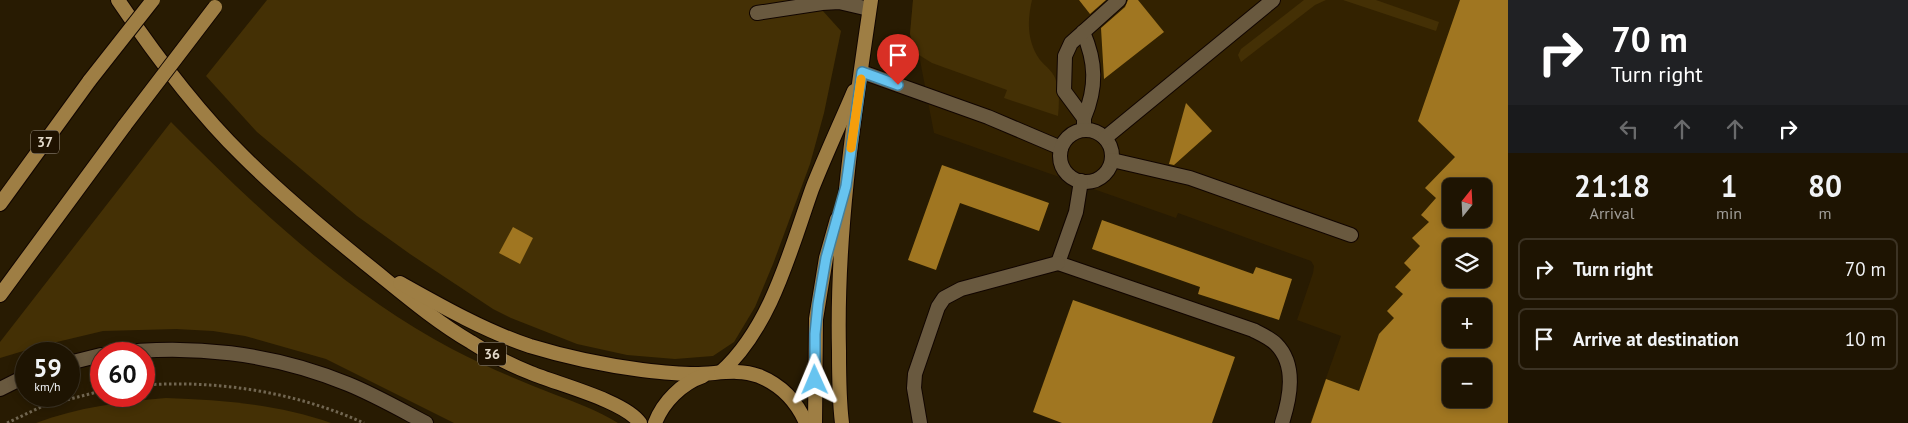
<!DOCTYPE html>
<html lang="en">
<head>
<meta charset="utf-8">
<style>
	body { margin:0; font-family:"PT Sans",sans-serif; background:#2b2111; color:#f1f3f6; height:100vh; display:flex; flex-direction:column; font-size:19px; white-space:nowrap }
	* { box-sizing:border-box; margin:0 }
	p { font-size:16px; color:#a19e99 }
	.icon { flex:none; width:28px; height:28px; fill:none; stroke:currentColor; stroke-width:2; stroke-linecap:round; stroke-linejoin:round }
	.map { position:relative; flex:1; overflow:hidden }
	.details { display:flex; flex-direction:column; background:#1e1402; width:400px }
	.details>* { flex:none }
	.hud { background:#202124; color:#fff; overflow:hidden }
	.needle { width:32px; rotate:18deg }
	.buttons { position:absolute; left:1442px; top:178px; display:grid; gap:10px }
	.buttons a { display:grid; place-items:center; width:50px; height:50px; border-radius:8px; background:#1e1402; box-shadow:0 2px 8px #0003,0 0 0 1px #3c3324; font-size:25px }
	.speed { position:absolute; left:15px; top:342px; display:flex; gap:10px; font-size:25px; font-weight:700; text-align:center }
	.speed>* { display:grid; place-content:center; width:65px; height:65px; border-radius:50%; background:#1e1402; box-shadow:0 2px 8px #0003,0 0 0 1px #3c3324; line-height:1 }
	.speed small { font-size:12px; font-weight:400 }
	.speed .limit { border:8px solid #d22; background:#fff; color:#111 }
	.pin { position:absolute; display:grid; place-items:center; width:42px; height:42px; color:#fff; margin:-51px -21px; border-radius:50% 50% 50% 0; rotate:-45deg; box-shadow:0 0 5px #0007 }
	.pin .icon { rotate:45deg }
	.me { position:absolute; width:55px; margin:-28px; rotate:359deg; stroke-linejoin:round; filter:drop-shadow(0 0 4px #0008) }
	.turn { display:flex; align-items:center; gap:18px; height:105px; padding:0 20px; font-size:22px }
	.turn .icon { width:65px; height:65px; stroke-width:2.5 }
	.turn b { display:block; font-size:35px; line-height:42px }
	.lanes { display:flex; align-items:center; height:48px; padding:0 20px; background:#0003; justify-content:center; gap:25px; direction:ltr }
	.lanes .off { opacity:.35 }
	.eta { display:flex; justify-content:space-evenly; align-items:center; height:85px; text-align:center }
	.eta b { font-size:30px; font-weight:600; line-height:35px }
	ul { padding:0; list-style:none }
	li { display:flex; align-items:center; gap:15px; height:62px; margin:0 10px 8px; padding:0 10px; border:2px solid #3c3324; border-radius:8px }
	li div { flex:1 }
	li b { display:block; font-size:19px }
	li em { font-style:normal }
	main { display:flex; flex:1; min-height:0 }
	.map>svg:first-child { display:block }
	.built { fill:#320; fill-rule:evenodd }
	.green { fill:#443005 }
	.building { fill:#a07621; fill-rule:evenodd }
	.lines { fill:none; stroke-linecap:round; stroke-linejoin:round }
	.service-casing { stroke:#110500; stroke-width:16 }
	.primary-casing { stroke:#110500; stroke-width:16 }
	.path { stroke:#716651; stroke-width:3; stroke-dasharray:2.5 2.5; stroke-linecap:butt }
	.service { stroke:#69593f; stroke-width:14 }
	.primary { stroke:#9e7e44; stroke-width:14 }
	.primary-bridge-casing { stroke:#110500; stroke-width:16; stroke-linecap:butt }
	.primary-bridge { stroke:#9e7e44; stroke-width:14 }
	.route-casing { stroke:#437f9c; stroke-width:12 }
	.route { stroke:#67c4f0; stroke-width:9 }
	.slow { stroke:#f59e0b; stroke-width:9 }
	.labels { text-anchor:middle; stroke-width:5; stroke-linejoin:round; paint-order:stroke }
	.shield { fill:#1f1200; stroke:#a89e8e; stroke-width:1 }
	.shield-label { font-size:14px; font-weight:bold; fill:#e3dacb }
</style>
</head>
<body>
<main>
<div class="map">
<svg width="1508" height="423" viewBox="0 0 1508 423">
	<rect width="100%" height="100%" fill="#281b02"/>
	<path class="built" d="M913,0h595v423h-198l31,-87 -44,-16 16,-47 1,-7 -3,-5 -133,-48 -2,5 -242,-85 -15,-78 -6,-10 -3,-11zM1451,186h33v33h-33zM1451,246h33v33h-33zM1451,306h33v33h-33zM1451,366h33v33h-33z"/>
	<g class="green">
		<path d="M267,0h546l28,31 -17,82 -14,51 -37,100 -18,43 -21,35 -21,14 -38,3 -48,-4 -50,-11 -66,-26 -18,-9 -83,-55 -53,-38 -100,-84 -51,-56z"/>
		<path d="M913,0h119c-5,21 -5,42 8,60 6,7 14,12 16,21 4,12 3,24 2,35l-54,-18 3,-8 -75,-27 -13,-8 -6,-10 -3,-11z"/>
		<path d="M1304,0h22l-11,5 -74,57 -3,-7 3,-6z"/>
		<path d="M1343,0h33l63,22 -3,9z"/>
		<path d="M171,122c85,86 174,170 281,227 34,18 69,32 104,46 21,8 43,16 62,28h-164l-128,-64 -81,-23 -32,-5 -37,-2 -73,2 -63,15 -40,12v-16z"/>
		<path d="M166,398c56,2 112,6 165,25h-295c42,-16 86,-21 130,-25z"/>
	</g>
	<g class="building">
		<path d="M1079,0h27l-16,14z"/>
		<path d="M1128,0h10l26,32 -60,47 -3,-51 24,-21z"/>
		<path d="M1460,0h48v423h-197l15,-44 33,12 20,-57 15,-16 -7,-7 16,-17 -8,-7 16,-17 -7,-7 16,-17 -8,-8 17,-16 -8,-7 15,-17 -11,-10 30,-31 -37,-36zM1451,186h33v33h-33zM1451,246h33v33h-33zM1451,306h33v33h-33zM1451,366h33v33h-33z"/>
		<path d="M1186,103l26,28 -38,34 -5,-1z"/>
		<path d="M942,165l107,38 -10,28 -79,-28 -24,67 -28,-10z"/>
		<path d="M1102,220l151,54 3,-7 36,12 -13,41 -81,-26 2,-7 -108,-38z"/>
		<path d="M513,227l20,11 -13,26 -21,-11z"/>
		<path d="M1073,300l162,57 -23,66h-150l-29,-11z"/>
	</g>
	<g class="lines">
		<defs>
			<g id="service">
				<path d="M757,13l65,-10 17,-1 30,7"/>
				<path d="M1083,32c13,30 14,55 1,86"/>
				<path d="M862,72l126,45 73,31"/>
				<path d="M1084,130v-12l-20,-27 1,-35 6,-13 48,-43"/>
				<circle cx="1086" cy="156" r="26"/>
				<path d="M1105,138l168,-138"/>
				<path d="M1112,160l78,18 161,57"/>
				<path d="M1081,181l-5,31 -18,51 195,67c8,4 17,8 23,14 21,21 14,54 6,79"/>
				<path d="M109,354c80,-11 164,-1 239,30 27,11 53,26 78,39"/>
				<path d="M69,363l32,-8"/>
				<path d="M0,389l26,-13"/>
				<path d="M920,423l-6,-35 1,-14 23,-67 6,-9 17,-9 97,-26"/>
			</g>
			<g id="primary">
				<path d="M118,0c37,55 77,109 125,156 38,38 80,73 122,107 34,27 68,57 106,79 19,12 39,23 60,31 26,11 94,28 109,50"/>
				<path d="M0,204l90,-124"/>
				<path d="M400,283c41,23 85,48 130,63 36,11 74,19 112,24 17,2 35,4 53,4 22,0 42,-6 64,2 22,9 38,26 47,47"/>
				<path d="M0,295l125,-170"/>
				<path d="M721,372c50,-45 69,-121 91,-183 13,-33 28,-65 42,-98"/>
				<path d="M655,423c8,-21 27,-40 48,-47"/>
				<path d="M815,423l1,-104 10,-61 11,-39"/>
				<path d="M842,423c-3,-24 -3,-48 -3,-72 -3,-118 15,-235 32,-351"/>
			</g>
		</defs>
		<use href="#service" class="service-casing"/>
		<use href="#primary" class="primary-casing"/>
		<g class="path">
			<path d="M144,385c75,-5 151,7 220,38"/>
			<path d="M7,423l36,-17 58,-15"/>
		</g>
		<use href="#service" class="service"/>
		<use href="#primary" class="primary"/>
		<defs>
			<g id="primary-bridge">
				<path d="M90,80l63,-80"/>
				<path d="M125,125l90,-118"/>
			</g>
		</defs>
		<use href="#primary-bridge" class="primary-bridge-casing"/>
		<use href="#primary-bridge" class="primary-bridge"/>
	</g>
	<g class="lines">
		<defs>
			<path id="route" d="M815,380v-46l3,-30 8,-46 20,-72 16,-114 36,13"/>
		</defs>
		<use href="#route" class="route-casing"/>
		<use href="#route" class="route"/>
		<path class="slow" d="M851,148l10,-69"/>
	</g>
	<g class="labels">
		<g class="shield">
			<rect x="31" y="130.5" width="28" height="23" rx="4"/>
			<rect x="478" y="342.5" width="28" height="23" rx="4"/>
		</g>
		<g class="shield-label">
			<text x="45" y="147">37</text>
			<text x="492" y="359">36</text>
		</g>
	</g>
</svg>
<div class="buttons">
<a><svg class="needle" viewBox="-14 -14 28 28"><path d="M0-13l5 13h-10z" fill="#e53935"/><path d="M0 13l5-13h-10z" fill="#a19e99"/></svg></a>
<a><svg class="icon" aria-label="layers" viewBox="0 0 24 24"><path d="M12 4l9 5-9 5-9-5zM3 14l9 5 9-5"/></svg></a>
<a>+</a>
<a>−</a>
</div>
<div class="speed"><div>59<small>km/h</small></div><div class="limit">60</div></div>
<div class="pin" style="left:898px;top:85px;background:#d93025"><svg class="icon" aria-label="arrive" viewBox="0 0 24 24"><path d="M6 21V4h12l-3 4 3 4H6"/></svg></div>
<svg class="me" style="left:815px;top:380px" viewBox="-20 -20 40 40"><path d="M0-17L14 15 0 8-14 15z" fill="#67c4f0" stroke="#fff" stroke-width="4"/></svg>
</div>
<section class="details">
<div class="hud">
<div class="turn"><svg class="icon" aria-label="right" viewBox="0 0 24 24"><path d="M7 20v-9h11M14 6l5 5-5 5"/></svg><div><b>70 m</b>Turn right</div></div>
<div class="lanes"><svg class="icon off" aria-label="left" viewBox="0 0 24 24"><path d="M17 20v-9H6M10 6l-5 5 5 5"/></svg><svg class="icon off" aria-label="ahead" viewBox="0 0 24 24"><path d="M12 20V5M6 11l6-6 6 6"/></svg><svg class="icon off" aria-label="ahead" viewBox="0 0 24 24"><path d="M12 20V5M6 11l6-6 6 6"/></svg><svg class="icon" aria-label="right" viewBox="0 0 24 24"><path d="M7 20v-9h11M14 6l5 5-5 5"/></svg></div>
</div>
<div class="eta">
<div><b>21:18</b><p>Arrival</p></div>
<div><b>1</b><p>min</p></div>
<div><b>80</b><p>m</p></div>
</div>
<ul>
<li><svg class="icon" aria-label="right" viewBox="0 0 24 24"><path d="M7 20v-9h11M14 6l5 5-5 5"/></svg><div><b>Turn right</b></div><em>70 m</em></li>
<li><svg class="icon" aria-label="arrive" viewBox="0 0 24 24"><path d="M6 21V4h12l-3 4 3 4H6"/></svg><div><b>Arrive at destination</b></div><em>10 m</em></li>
</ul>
</section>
</main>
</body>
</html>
